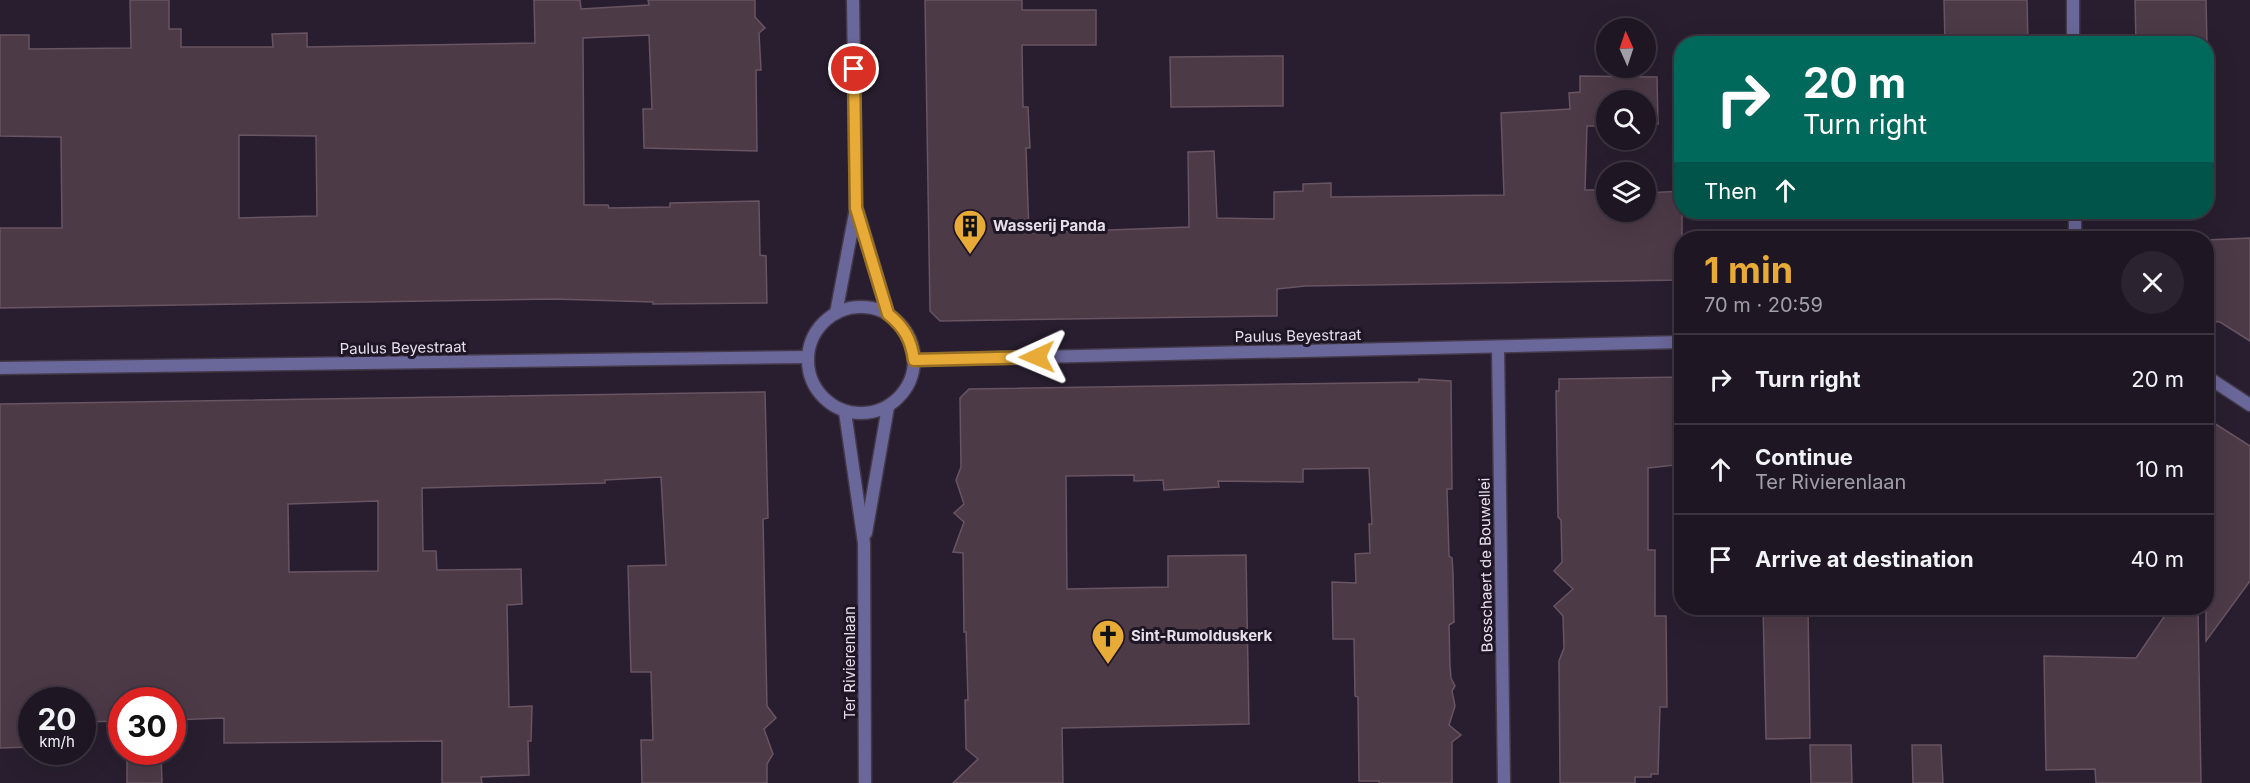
<!DOCTYPE html>
<html lang="en">
<head>
<meta charset="utf-8">
<style>
	body { margin:0; font-family:Inter,sans-serif; background:#2b2330; color:#f1f3f6; height:100vh; display:flex; flex-direction:column; font-size:22px; white-space:nowrap }
	* { box-sizing:border-box; margin:0 }
	p { font-size:20px; color:#a19fa6 }
	.icon { flex:none; width:33px; height:33px; fill:none; stroke:currentColor; stroke-width:2; stroke-linecap:round; stroke-linejoin:round }
	.map { position:relative; flex:1; overflow:hidden }
	.details { position:absolute; left:1674px; top:231px; width:540px; height:384px; display:flex; flex-direction:column; background:#1e1623; border-radius:24px; box-shadow:0 6px 24px #0002,0 0 0 2px #3c3541 }
	.details>* { flex:none }
	.hud { position:absolute; left:1674px; top:36px; width:540px; height:183px; border-radius:24px; box-shadow:0 6px 24px #0002,0 0 0 2px #3c3541; background:#00695c; color:#fff; overflow:hidden }
	.needle { width:39px; rotate:357deg }
	.buttons { position:absolute; left:1596px; top:18px; display:grid; gap:12px }
	.buttons a { display:grid; place-items:center; width:60px; height:60px; border-radius:50%; background:#1e1623; box-shadow:0 6px 24px #0002,0 0 0 2px #3c3541; font-size:30px }
	.speed { position:absolute; left:18px; top:687px; display:flex; gap:12px; font-size:30px; font-weight:700; text-align:center }
	.speed>* { display:grid; place-content:center; width:78px; height:78px; border-radius:50%; background:#1e1623; box-shadow:0 6px 24px #0002,0 0 0 2px #3c3541; line-height:1 }
	.speed small { font-size:15px; font-weight:400 }
	.speed .limit { border:9px solid #d22; background:#fff; color:#111 }
	.pin { position:absolute; display:grid; place-items:center; width:51px; height:51px; color:#fff; margin:-26px; border:3px solid #fff; border-radius:50%; box-shadow:0 2px 6px #0007 }
	.me { position:absolute; width:66px; margin:-33px; rotate:269deg; stroke-linejoin:round; filter:drop-shadow(0 0 4px #0008) }
	.turn { display:flex; align-items:center; gap:21px; height:126px; padding:0 30px; font-size:27px }
	.turn .icon { width:78px; height:78px; stroke-width:2.5 }
	.turn b { display:block; font-size:42px; line-height:51px }
	.then { display:flex; align-items:center; height:57px; padding:0 30px; background:#0003; gap:12px; font-size:22px }
	.round { display:grid; place-items:center; flex:none; width:63px; height:63px; border-radius:32px; background:#2b2330 }
	.headline { display:flex; align-items:center; justify-content:space-between; height:102px; padding:0 30px }
	h1 { font-size:36px; font-weight:700; line-height:45px; color:#e8ab37 }
	ul { padding:0; list-style:none }
	li { display:flex; align-items:center; gap:18px; height:90px; padding:0 30px; border-top:2px solid #3c3541 }
	li div { flex:1 }
	li b { display:block; font-size:22px }
	li em { font-style:normal }
	.map>svg:first-child { display:block }
	.building { fill:#4d3a47; stroke:#685462; stroke-width:1.5; fill-rule:evenodd }
	.lines { fill:none; stroke-linecap:round; stroke-linejoin:round }
	.street-casing { stroke:#433949; stroke-width:15 }
	.street { stroke:#6a679a; stroke-width:12 }
	.route-casing { stroke:#976f24; stroke-width:15 }
	.route { stroke:#e8ab37; stroke-width:10 }
	.labels { text-anchor:middle; stroke-width:6; stroke-linejoin:round; paint-order:stroke }
	.poi-label { font-size:15px; font-weight:bold; fill:#e7e0ec; stroke:#1e1525; text-anchor:start }
	.street-label { font-size:15px; fill:#e7e0ec; stroke:#1e1525 }
</style>
</head>
<body>
<div class="map">
<svg width="2250" height="783" viewBox="0 0 2250 783">
	<rect width="100%" height="100%" fill="#281e2f"/>
	<g class="building">
		<path d="M130,0h39v29h12v18h92l-1,-13 35,-1v14l228,-4 -1,-43h46l1,9 68,-4 -1,-5h107v17l10,11 -6,5 2,37h-5l1,81 -113,-3 -1,-39h9l-3,-74 -66,3 1,167h24l1,3 61,-1v-4l89,-2 1,54 6,1 1,47 -114,1v-2l-99,-3 -554,9v-80h62l-1,-91 -61,-1v-101h29v14l102,-1zM239,135l77,1 1,80 -78,2z"/>
		<path d="M925,0h97v10h74v35h-74l1,62h5l2,41h-4l3,85 160,-6 -1,-75 26,-1 3,67 57,1v-27l29,-1v-7l28,-1v14l173,-2 -3,-82 69,-4 -1,-16 11,-1v-16l77,1 1,47 -12,1v-25h-40v26h-19l-2,64h21v22h40v-19l36,-2v89l-377,6 -28,3v27l-337,5 -10,-10z"/>
		<path d="M1944,0h83l1,44h-83z"/>
		<path d="M2135,0h71l1,44h-71z"/>
		<path d="M1283,56v50l-112,1 -1,-50z"/>
		<path d="M2250,238v103l-30,-19 -14,-1v-81z"/>
		<path d="M1682,377v84h-7v4l-27,3v82h7v66h11l1,91h-7l-2,67h-7v3h-16v6h-75l-1,-122 5,-13 -1,-32 -9,-10 19,-17 -19,-18 8,-9 -1,-42 -3,-3 -2,-126h3v-12z"/>
		<path d="M1419,379l32,2 1,108h-5l2,67 3,2 1,15 1,49 -5,3 1,41 1,12 4,8 -3,5 3,15 -6,19 12,10 -9,7v41h-73v-2h-20l-1,-84 -3,-1 -1,-57h-21l-1,-57 24,1 -1,-29 15,-1 -1,-29h3l-3,-56 -66,1v13l-85,-1 1,6 -55,3 -1,-10 -29,1v-6l-68,1 1,113 101,-2v-31l78,-1 3,169 -187,4 1,55h-110l25,-24 -12,-10 -1,-49h3l-2,-68h-2l-1,-79 -10,-1 11,-30 -10,-9 10,-9 -8,-24 5,-13 -1,-69 9,-9 390,-6 60,-1z"/>
		<path d="M765,392l3,126 -5,1 4,187 9,12 -12,11 9,25 -6,10v19h-125l-1,-43h12l-2,-68h-20l-3,-106 38,-1 -5,-88 -56,3v3l-183,5 1,63h13l1,19 84,-1 1,35 -15,1 2,102 23,-1 -1,35h-3l1,34 -48,2 1,6h-40v-42l-218,2v-25l-52,2v-20h-50v21l-40,1v-22h-50v47l-32,1v-344zM378,501v70l-89,1 -1,-68z"/>
		<path d="M2206,418l44,28v135l-44,60z"/>
		<path d="M1763,608h45l2,130 -44,1z"/>
		<path d="M2170,608h28l3,175h-105l-1,-14 -49,1 -2,-114 92,2z"/>
		<path d="M1810,745h41l1,38h-41z"/>
		<path d="M1912,745h29l2,38h-30z"/>
		<path d="M127,752h34l1,31h-35z"/>
	</g>
	<g class="lines">
		<defs>
			<g id="street">
				<path d="M2073,0v44"/>
				<path d="M858,212l30,102"/>
				<path d="M2075,212v26"/>
				<circle cx="861" cy="360" r="53"/>
				<path d="M836,313l20,-105 -3,-208"/>
				<path d="M1498,347l6,436"/>
				<path d="M914,360l768,-18"/>
				<path d="M0,368l807,-11"/>
				<path d="M2206,376l44,29"/>
				<path d="M845,412l19,131 1,240"/>
				<path d="M866,533l22,-126"/>
			</g>
		</defs>
		<use href="#street" class="street-casing"/>
		<use href="#street" class="street"/>
	</g>
	<g class="lines">
		<defs>
			<path id="route" d="M854,69l2,139 32,106c16,13 23,25 26,46l123,-3"/>
		</defs>
		<use href="#route" class="route-casing"/>
		<use href="#route" class="route"/>
	</g>
	<defs>
		<symbol id="building-pin" viewBox="-11 -11 22 30"><path d="M0 17L-7.5 6A9.5 9.5 0 1 1 7.5 6Z" fill="#e8ab37" stroke="#1e1525"/><path d="M-4-6H4V6H1V3H-1V6H-4ZM-2.5-4.3h1.7v1.8h-1.7ZM.8-4.3h1.7v1.8H.8ZM-2.5-1h1.7V.8h-1.7ZM.8-1h1.7V.8H.8Z" fill="#111"/></symbol>
		<symbol id="church-pin" viewBox="-11 -11 22 30"><path d="M0 17L-7.5 6A9.5 9.5 0 1 1 7.5 6Z" fill="#e8ab37" stroke="#1e1525"/><path d="M-1.2-6h2.4v3.5h3.3v2.4h-3.3V6h-2.4V-.1h-3.3v-2.4h3.3Z" fill="#111"/></symbol>
	</defs>
	<g fill-rule="evenodd">
		<use href="#building-pin" x="951" y="207" width="38" height="52"/>
		<use href="#church-pin" x="1089" y="617" width="38" height="52"/>
	</g>
	<g class="labels">
		<g class="poi-label">
			<text x="993" y="231">Wasserij Panda</text>
			<text x="1131" y="641">Sint-Rumolduskerk</text>
		</g>
		<g class="street-label">
			<text transform="translate(1298 336) rotate(-1)" y="5">Paulus Beyestraat</text>
			<text transform="translate(403 348) rotate(-1)" y="5">Paulus Beyestraat</text>
			<text transform="translate(1486 565) rotate(-91)" y="5">Bosschaert de Bouwellei</text>
			<text transform="translate(850 663) rotate(-90)" y="5">Ter Rivierenlaan</text>
		</g>
	</g>
</svg>
<div class="buttons">
<a><svg class="needle" viewBox="-14 -14 28 28"><path d="M0-13l5 13h-10z" fill="#e53935"/><path d="M0 13l5-13h-10z" fill="#a19fa6"/></svg></a>
<a><svg class="icon" aria-label="search" viewBox="0 0 24 24"><circle cx="10" cy="10" r="6"/><path d="M15 15l6 6"/></svg></a>
<a><svg class="icon" aria-label="layers" viewBox="0 0 24 24"><path d="M12 4l9 5-9 5-9-5zM3 14l9 5 9-5"/></svg></a>
</div>
<div class="speed"><div>20<small>km/h</small></div><div class="limit">30</div></div>
<div class="pin" style="left:854px;top:69px;background:#d93025"><svg class="icon" aria-label="arrive" viewBox="0 0 24 24"><path d="M6 21V4h12l-3 4 3 4H6"/></svg></div>
<svg class="me" style="left:1037px;top:357px" viewBox="-20 -20 40 40"><path d="M0-17L14 15 0 8-14 15z" fill="#e8ab37" stroke="#fff" stroke-width="4"/></svg>
<div class="hud">
<div class="turn"><svg class="icon" aria-label="right" viewBox="0 0 24 24"><path d="M7 20v-9h11M14 6l5 5-5 5"/></svg><div><b>20 m</b>Turn right</div></div>
<div class="then">Then<svg class="icon" aria-label="ahead" viewBox="0 0 24 24"><path d="M12 20V5M6 11l6-6 6 6"/></svg></div>
</div>
<section class="details">
<div class="headline"><div><h1>1 min</h1><p>70 m · 20:59</p></div><a class="round"><svg class="icon" aria-label="close" viewBox="0 0 24 24"><path d="M6 6l12 12M18 6L6 18"/></svg></a></div>
<ul>
<li><svg class="icon" aria-label="right" viewBox="0 0 24 24"><path d="M7 20v-9h11M14 6l5 5-5 5"/></svg><div><b>Turn right</b></div><em>20 m</em></li>
<li><svg class="icon" aria-label="ahead" viewBox="0 0 24 24"><path d="M12 20V5M6 11l6-6 6 6"/></svg><div><b>Continue</b><p>Ter Rivierenlaan</p></div><em>10 m</em></li>
<li><svg class="icon" aria-label="arrive" viewBox="0 0 24 24"><path d="M6 21V4h12l-3 4 3 4H6"/></svg><div><b>Arrive at destination</b></div><em>40 m</em></li>
</ul>
</section>
</div>
</body>
</html>
